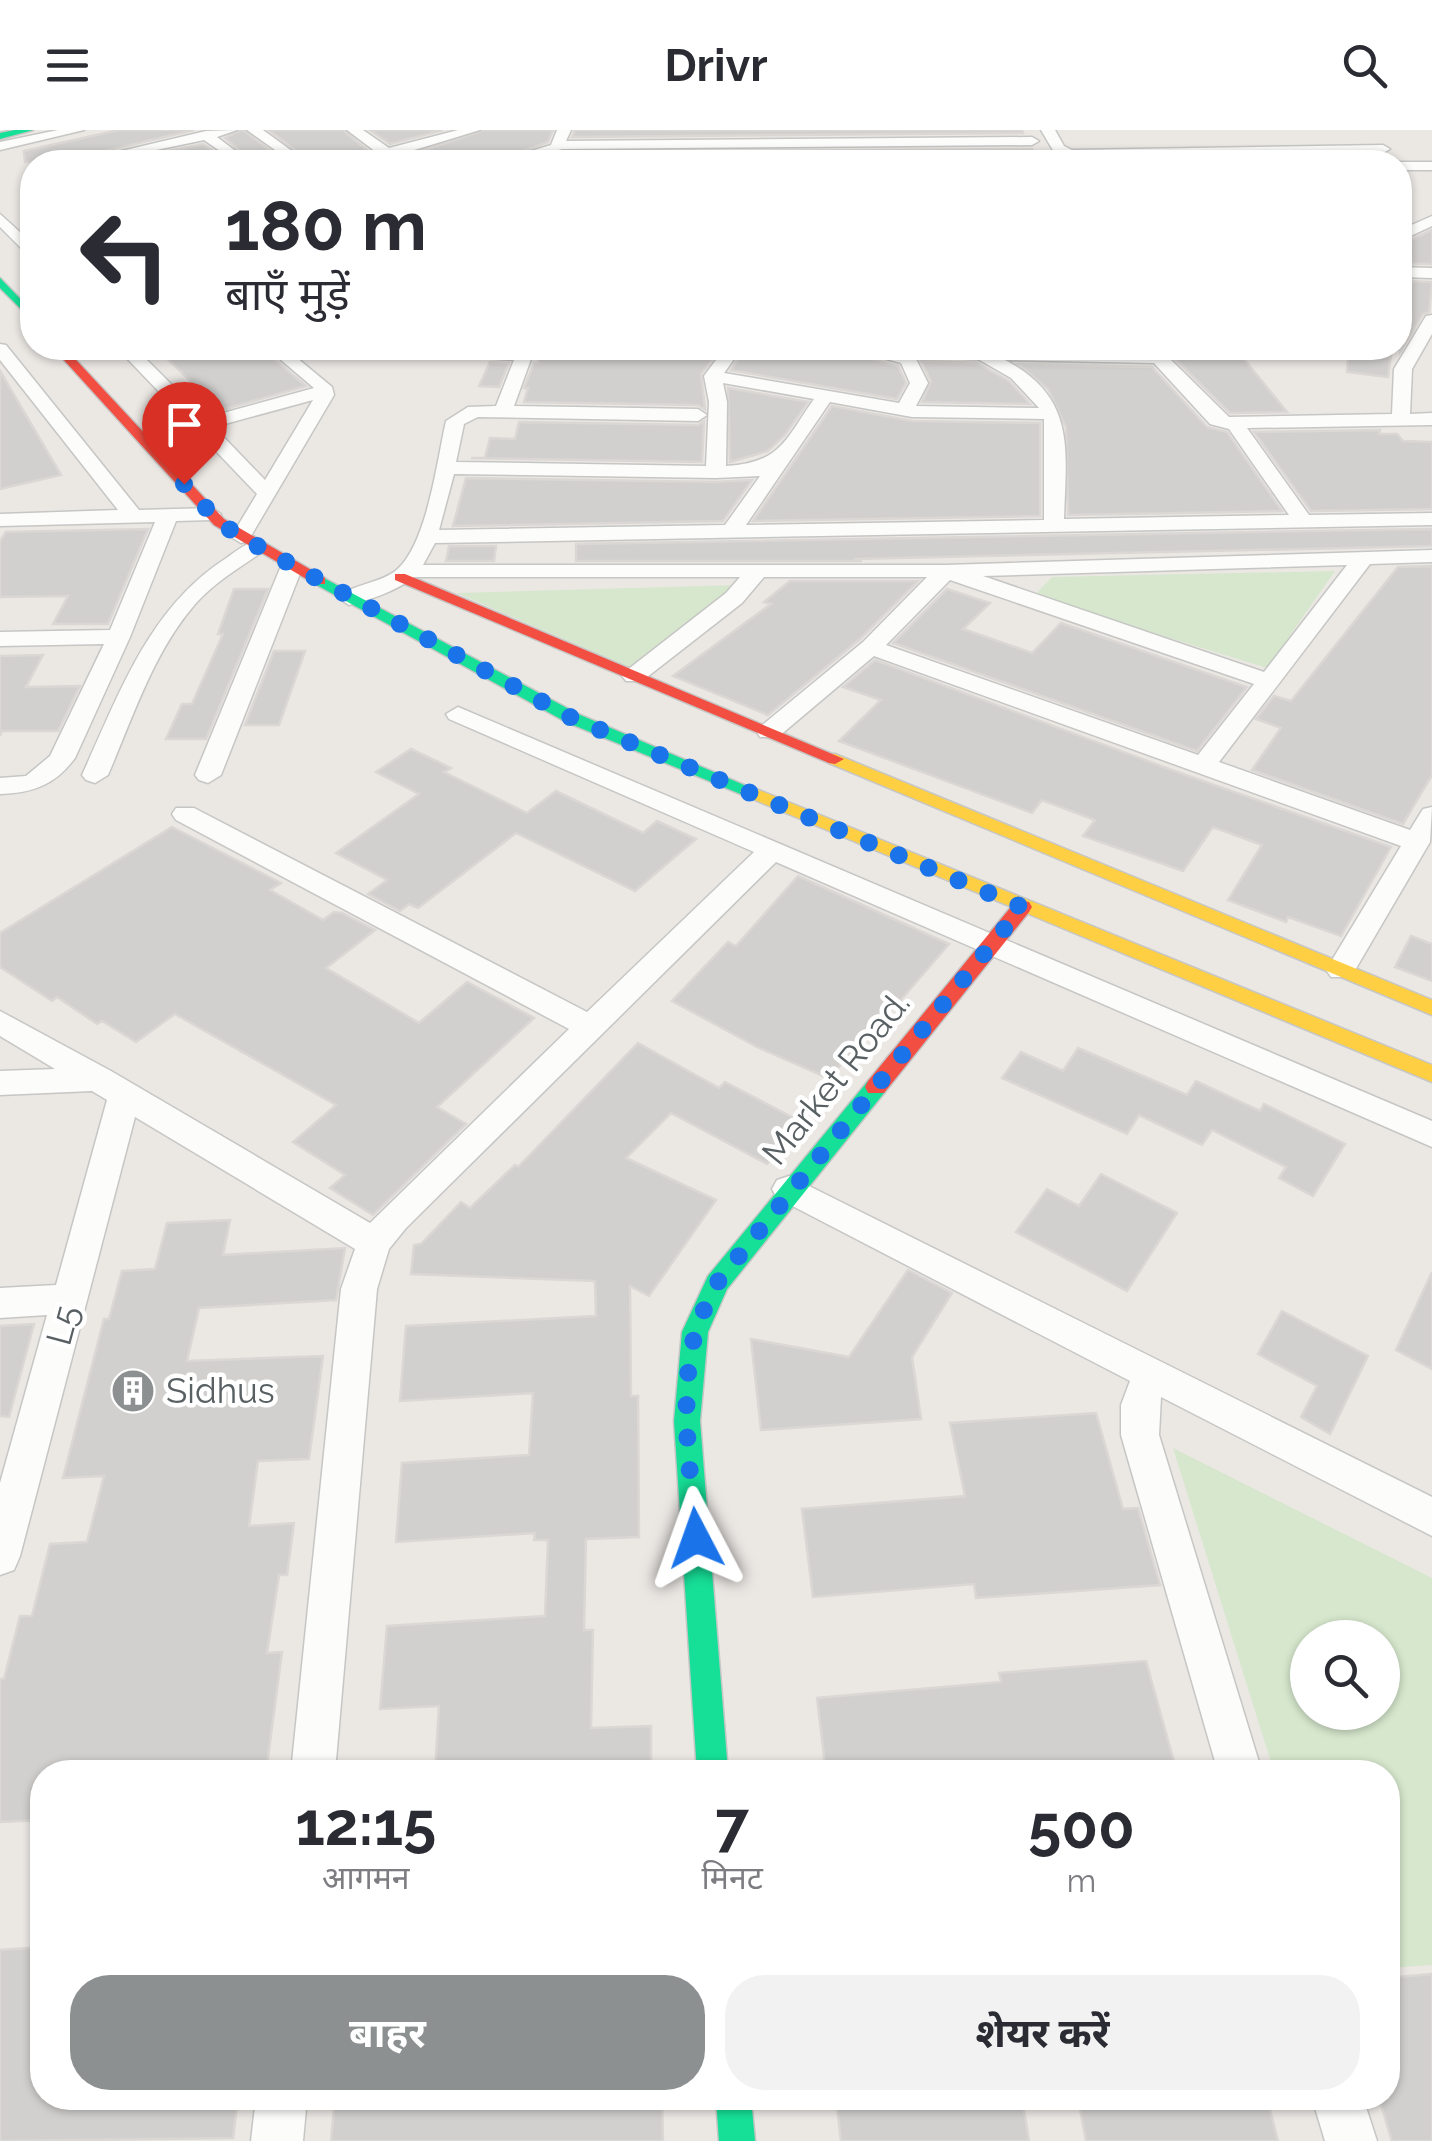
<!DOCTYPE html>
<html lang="hi">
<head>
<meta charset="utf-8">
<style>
	body { margin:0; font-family:Raleway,"Noto Sans Devanagari",sans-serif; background:#f2f2f3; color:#2b2b33; height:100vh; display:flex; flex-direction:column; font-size:38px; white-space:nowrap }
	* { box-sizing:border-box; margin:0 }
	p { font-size:32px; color:#7c7c81 }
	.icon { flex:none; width:55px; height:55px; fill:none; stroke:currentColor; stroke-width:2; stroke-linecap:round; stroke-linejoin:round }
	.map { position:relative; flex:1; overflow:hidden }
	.drawer { position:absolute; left:30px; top:1630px; width:1370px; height:350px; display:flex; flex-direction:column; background:#fff; border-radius:40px; box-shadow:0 2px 8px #0004 }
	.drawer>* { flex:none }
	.guide { position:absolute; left:20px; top:20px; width:1392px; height:210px; border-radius:40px; box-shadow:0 2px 8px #0004; background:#fff; color:#2b2b33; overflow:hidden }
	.buttons { position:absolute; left:1290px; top:1490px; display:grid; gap:20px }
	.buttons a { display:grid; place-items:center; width:110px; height:110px; border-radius:50%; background:#fff; box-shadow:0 2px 8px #0004; font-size:50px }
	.pin { position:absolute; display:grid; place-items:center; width:85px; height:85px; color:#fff; margin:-102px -42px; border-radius:50% 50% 50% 0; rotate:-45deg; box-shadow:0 0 10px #0007 }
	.pin .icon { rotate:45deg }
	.me { position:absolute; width:110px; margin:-55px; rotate:356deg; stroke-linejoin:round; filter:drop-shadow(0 0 8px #0008) }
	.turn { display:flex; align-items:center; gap:35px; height:210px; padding:0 40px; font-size:45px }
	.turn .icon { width:130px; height:130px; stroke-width:2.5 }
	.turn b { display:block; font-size:70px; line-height:85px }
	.eta { display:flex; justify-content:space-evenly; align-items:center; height:170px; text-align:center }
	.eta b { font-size:60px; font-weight:700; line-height:70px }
	.action { display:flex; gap:20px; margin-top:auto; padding:20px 40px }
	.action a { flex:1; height:115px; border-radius:40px; background:#8c9090; color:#fff; font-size:40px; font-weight:700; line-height:115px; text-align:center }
	.action a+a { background:#f2f2f3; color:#2b2b33 }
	header { display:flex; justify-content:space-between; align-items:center; height:130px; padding:0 40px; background:#fff; font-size:45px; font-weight:700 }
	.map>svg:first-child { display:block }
	.green { fill:#d6e7cd; fill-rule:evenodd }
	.building { fill:#d2d0ce; stroke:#dad7d4; stroke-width:2.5 }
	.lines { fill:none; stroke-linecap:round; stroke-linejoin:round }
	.street-casing { stroke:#c6c6c5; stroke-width:3 }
	.fast-casing { stroke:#c5c6c5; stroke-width:3 }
	.slow-casing { stroke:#c5c6c5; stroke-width:3 }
	.jam-casing { stroke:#c5c6c5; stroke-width:3 }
	.street { fill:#fcfcfb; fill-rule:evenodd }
	.fast { fill:#16e098; fill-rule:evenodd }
	.slow { fill:#ffcf43; fill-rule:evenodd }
	.jam { fill:#f24e42; fill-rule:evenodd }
	.route { stroke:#1a73e8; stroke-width:18; stroke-dasharray:0 32.4 }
	.labels { text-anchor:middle; stroke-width:9; stroke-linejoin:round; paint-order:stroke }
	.street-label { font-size:35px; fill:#596063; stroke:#fff }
	.poi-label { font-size:35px; fill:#596063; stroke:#fff; text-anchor:start }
</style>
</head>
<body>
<header><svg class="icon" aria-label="menu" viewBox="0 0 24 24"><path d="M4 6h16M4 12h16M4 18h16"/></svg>Drivr<svg class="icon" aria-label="search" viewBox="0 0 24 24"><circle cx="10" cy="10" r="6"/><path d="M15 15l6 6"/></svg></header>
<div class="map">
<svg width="1432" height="2011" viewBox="0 0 1432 2011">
	<rect width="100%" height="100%" fill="#ebe8e4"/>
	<g class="green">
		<path d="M1335,441l-68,97 -233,-72 18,-19z"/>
		<path d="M738,455l-105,84 -176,-76z"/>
		<path d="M1173,1318l259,130v387l-44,3v-196h-114zM1308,1508h74v74h-74z"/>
	</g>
	<g class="building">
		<path d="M119,0h75l-120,28 -3,4h-46l-1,-11z"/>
		<path d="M241,0h2l43,32h-33l-28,-24z"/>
		<path d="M269,0h74l25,21 -26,11h-32z"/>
		<path d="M370,0h73l-53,14z"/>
		<path d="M484,0h69l-5,12 -57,20h-103z"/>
		<path d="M575,0h447l1,3 -451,4z"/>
		<path d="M203,14l27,18h-115z"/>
		<path d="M1032,19l7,13h-511l35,-9z"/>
		<path d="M1432,100v34l-32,-1v-18z"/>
		<path d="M1400,151l32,1 -3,30 -6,2 -23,38z"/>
		<path d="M156,218h105l45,38 -85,24z"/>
		<path d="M541,218l104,4v-4h76l-20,26 4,35 -7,-4 -174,-3 4,-14h-4l10,-25h4z"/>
		<path d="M746,218h109l5,8 38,10 8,17 -9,16 -166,-29z"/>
		<path d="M1109,218h126l52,64 -57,1 -63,-62z"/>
		<path d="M1349,218h43l-4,29 -41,-5z"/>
		<path d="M921,231l56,2 32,18 21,23 -108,-2 9,-21z"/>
		<path d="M490,232l19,1 -10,24 -20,-1z"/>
		<path d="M1018,234l134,3 55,60 20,5 55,79 -214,4 -2,-88 -18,-38z"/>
		<path d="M0,241l61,104 -61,14z"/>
		<path d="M728,258l80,14 -23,33 -17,16 -38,11z"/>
		<path d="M832,276l80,15 128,2v93l-287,5z"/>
		<path d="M704,291l-2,41 -231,-4h14l5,-20 25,1 4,-17 179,3z"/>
		<path d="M1380,300l-1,4h18l6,7 29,1v67l-121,2 -57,-79z"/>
		<path d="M466,348l250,4 36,-2 -29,41 -270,5z"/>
		<path d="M148,399l-40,95h-55l15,-28 -68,1v-56l6,-9z"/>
		<path d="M1432,399v17l-578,13 8,2h-286v-17z"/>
		<path d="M449,416h47l-2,15h-48z"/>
		<path d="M1432,436v209l-29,49 -151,-54 29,-42 -25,-9 18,-23 17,5 107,-134z"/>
		<path d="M790,451h128l-58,58 -92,76 -95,-39 98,-72 -7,-2z"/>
		<path d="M234,459h34l-62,150h-40l16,-35h10l31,-70h-5z"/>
		<path d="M947,459l43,14 -27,26 69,24 29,-30 186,64 -50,64 -304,-108z"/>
		<path d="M274,521h31l-26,74h-34z"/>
		<path d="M43,525l-17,32 54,-1 -22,45h-56l-2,5v-80z"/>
		<path d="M875,530l305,113 211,74 -50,89 -53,-19 -2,5 -58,-22 34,-55 -49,-18 -30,44 -100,-35 12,-16 -53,-20 -10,13 -193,-72 42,-41 -38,-13z"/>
		<path d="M411,619l40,19 -7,4 83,41 29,-22 87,42 14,-12 39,18 -61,52 -119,-58 -98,75 -9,-4 -9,7 -32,-17 19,-14 -51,-27 83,-59 -43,-22z"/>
		<path d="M172,697l109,56 -11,7 53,30 11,-8 8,1 33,17 -49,38 93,55 48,-41 67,36 -97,89 29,17 -93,91 -43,-27 15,-13 -52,-33 43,-37 -161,-91 -39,28 -34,-21 -5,3 -40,-27 -5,4 -52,-34v-34z"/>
		<path d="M798,746l151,68 -49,57 -8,-4 -62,82 -73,-32 -85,-46 56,-59 8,4z"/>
		<path d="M1411,806l21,8v37l-37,-14z"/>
		<path d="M638,913l81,45 6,-6 78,41 -36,41 -96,-51 -45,45 90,42 -67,96 -19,-10 1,110h7l1,141 -53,2 -2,91h9l-2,98 60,-2v46h-216l4,-66 -59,3 7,-83 158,-10 3,-76h-14l1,-7 -139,9 6,-79 127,-8 4,-62 -133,8 6,-75 190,-10 -1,-35 -184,-7 3,-29 7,-1 40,-42 9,6 45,-43 3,2z"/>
		<path d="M1078,918l109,47 9,-14 64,30 4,-7 81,40 -32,52 -34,-18 7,-11 -74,-37 -10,15 -63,-30 -12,19 -125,-56 19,-26 42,19z"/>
		<path d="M1101,1044l76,39 -50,78 -111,-59 31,-43 32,17z"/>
		<path d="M230,1090l-7,35 122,-7 -9,52 -137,8 -12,53 136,-5 -14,103 -51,2 -9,65 45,-3 -7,52h-8l-12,78 15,-1 -16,120h-224v48l-42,2v-143h4l16,-63h12l18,-72 37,-2 17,-66 -41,2 41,-159h5l13,-48 33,-2 12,-46z"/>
		<path d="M908,1140l44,23 -40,64 9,62 -160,11 -10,-91 98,18z"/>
		<path d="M1432,1142v97l-36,-19z"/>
		<path d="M1282,1181l86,45 -38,78 -29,-17 16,-31 -59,-32z"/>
		<path d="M34,1194l-25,93 -9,-1v-90z"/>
		<path d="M1096,1283l27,96 15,-1 22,77 -184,13 -2,-14 -161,13 -11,-88 163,-13 -15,-73z"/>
		<path d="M1146,1531l28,101 -127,10h-221l-9,-74 184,-16 -2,-9z"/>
		<path d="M42,1817v151h196l-5,40 -233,3v-191z"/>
		<path d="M1432,1844v167h-40l-13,-43h9v-120z"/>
		<path d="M335,1968h327l1,43h-332z"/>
		<path d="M836,1968h186l7,43h-188z"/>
		<path d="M1078,1968h189l11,43h-192z"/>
	</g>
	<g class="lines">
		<defs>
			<g id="street">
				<path d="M58,0h26l-84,20v-8z"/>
				<path d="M237,0l-20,7 33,25h-14l-32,-22 -105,22h-24l131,-31z"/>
				<path d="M247,0h16l44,32h-15z"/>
				<path d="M347,0h16l26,18 69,-18h22l-92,28 -42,4 30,-10z"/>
				<path d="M557,0h14l-5,11 466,-4 7,4 -7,4 -470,4 -46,13h-21l56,-17z"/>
				<path d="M1041,0h14l9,16 8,4 311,-5 7,4 -7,4 -313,5 -16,-6z"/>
				<path d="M1398,32h34v8h-32z"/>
				<path d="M0,84l32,29v12l-5,-1 -27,-27z"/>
				<path d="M1432,86v10l-32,15v-11z"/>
				<path d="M1400,137l32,1v10l-32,-1z"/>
				<path d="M1432,185v19l-20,35 -2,45 22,-1v12l-185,3 62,87 123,-2v12l-997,18 -12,22h523l486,-15v12l-62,2 -151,198 191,68 13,-21 9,-2 -2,35 -79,135h-20l-5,-7 75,-124 -527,-190 -96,81h-18l-3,-5 3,-5 103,-85 64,-65h-163l-22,26 -100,78h-16l-4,-5 4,-5 100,-78 14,-16h-326c-19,15 -43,22 -65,28l-11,-7c14,-14 39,-14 56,-26 33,-24 43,-112 52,-151l22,-14 28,-1 18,-46 -97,-7 -8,-5h126l-21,58 184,3 9,6 -9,6 -220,-4 -14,7 -8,38 250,4 3,-64 -5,-26 21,-28h17l-18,25 175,30 11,-20 -9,-20 -40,-11 -2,-4h25l28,8 1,-7 6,-1 234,4 13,3 63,62 163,-3 2,-45 32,-53zM915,227l63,2 33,19 28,30 -123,-2 12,-23zM1005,230l149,3 56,61 19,5 60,86 -225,4c2,-69 13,-121 -59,-159zM723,253l91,16c-29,41 -33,64 -88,67l1,-64zM830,272l82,15 132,2v101l-298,5zM454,344l262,4 44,-2 -35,49 -286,5zM1347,435l-83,107 -281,-96zM950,450l304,104 -56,71 -312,-110z"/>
				<path d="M0,214l6,1 133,165 72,-2 10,6 -10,6 -35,1 -46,116 -55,121c-20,27 -42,35 -75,36v-16l26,-2 24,-20 54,-112 -104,2v-14l110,-2 45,-108 -155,4v-12l118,-4 -118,-150z"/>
				<path d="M117,218h18l70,70 109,-30 -47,-40h18l47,39 2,8 -86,146 -7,2 -10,-6 26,-43zM313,270l-48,80 -51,-53z"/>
				<path d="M258,410l11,6 -4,4c-23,16 -49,31 -68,52 -43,48 -64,115 -89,173l-13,8 -9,-3 -4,-5c37,-80 66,-166 143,-216 10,-7 21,-16 33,-19z"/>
				<path d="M292,430l11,6 -82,209 -13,8 -9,-3 -4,-5 86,-209z"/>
				<path d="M458,577l974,414v26l-656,-285 -370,366 -17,21 -12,40 -42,483h-44l50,-483 14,-40 -220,-132 -115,439 -6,14 -14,5v-92l47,-168 -47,3v-30l56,-3 51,-185 -15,-9 -92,4v-24l55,-2 -55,-33v-25l111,60 259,152 199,-194 -393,-209 -4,-6 4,-6h18l393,204 167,-160 -305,-133 -3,-5z"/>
				<path d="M789,1046l643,321v39l-271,-139 -2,38 103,337h-44l-97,-337v-30l9,-24 -353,-183 -5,-9 5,-9z"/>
				<path d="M256,1968h51l-4,43h-52z"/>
				<path d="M1312,1968h51l14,43h-52z"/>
			</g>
			<g id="fast">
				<path d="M15,0h18l-33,9v-6z"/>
				<path d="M0,148l32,33v9l-32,-32z"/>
				<path d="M320,446l258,138 180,77 -9,5 -6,-1 -177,-73 -251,-138v-6z"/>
				<path d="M876,949l8,2 3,6 -3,6 -157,196 -19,43 -8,89 28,351h-31l-23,-351 8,-89 26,-56 160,-195z"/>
				<path d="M716,1968h35l4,43h-36z"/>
			</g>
			<g id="slow">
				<path d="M835,624l597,246v15l-603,-252v-8z"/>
				<path d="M749,656l683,279v17l-689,-287 -3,-4z"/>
			</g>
			<g id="jam">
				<path d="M53,218h12l159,171 101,59v6h-10l-101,-59z"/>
				<path d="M395,444h10l439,185 -9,5 -6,-1 -434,-183z"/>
				<path d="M1022,771l7,1 3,5 -3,5 -145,181h-16l-3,-6 3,-6 147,-179z"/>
			</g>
		</defs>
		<use href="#street" class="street-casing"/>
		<use href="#fast" class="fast-casing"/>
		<use href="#slow" class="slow-casing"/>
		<use href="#jam" class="jam-casing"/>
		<use href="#street" class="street"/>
		<use href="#fast" class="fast"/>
		<use href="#slow" class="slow"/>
		<use href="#jam" class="jam"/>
	</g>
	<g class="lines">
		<path class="route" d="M184,354l35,38 22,15 331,181 450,189 -305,376c-7,16 -18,34 -22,51 -17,65 -4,138 1,204"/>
	</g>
	<defs>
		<symbol id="building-disc" viewBox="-11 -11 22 22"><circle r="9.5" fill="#8c9090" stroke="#fff"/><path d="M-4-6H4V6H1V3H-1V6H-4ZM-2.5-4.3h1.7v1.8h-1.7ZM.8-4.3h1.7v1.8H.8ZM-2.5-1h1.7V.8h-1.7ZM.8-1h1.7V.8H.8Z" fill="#fff"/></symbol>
	</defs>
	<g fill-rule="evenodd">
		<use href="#building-disc" x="108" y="1236" width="50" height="50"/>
	</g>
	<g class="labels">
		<g class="street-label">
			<text transform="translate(836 948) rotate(-51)" y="12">Market Road.</text>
			<text transform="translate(63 1195) rotate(-75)" y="12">L5</text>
		</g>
		<g class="poi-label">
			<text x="166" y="1273">Sidhus</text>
		</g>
	</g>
</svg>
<div class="buttons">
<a><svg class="icon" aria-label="search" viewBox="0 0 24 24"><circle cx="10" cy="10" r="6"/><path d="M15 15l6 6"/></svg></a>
</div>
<div class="pin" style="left:184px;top:354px;background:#d93025"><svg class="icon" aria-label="arrive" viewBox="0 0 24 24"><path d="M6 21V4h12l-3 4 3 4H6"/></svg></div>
<svg class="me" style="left:696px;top:1408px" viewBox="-20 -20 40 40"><path d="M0-17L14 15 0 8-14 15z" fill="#1a73e8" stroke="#fff" stroke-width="4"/></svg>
<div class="guide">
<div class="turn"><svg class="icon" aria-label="left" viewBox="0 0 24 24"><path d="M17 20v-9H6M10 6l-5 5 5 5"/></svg><div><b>180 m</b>बाएँ मुड़ें</div></div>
</div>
<section class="drawer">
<div class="eta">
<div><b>12:15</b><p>आगमन</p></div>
<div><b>7</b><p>मिनट</p></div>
<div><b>500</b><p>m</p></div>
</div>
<div class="action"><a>बाहर</a><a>शेयर करें</a></div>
</section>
</div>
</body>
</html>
